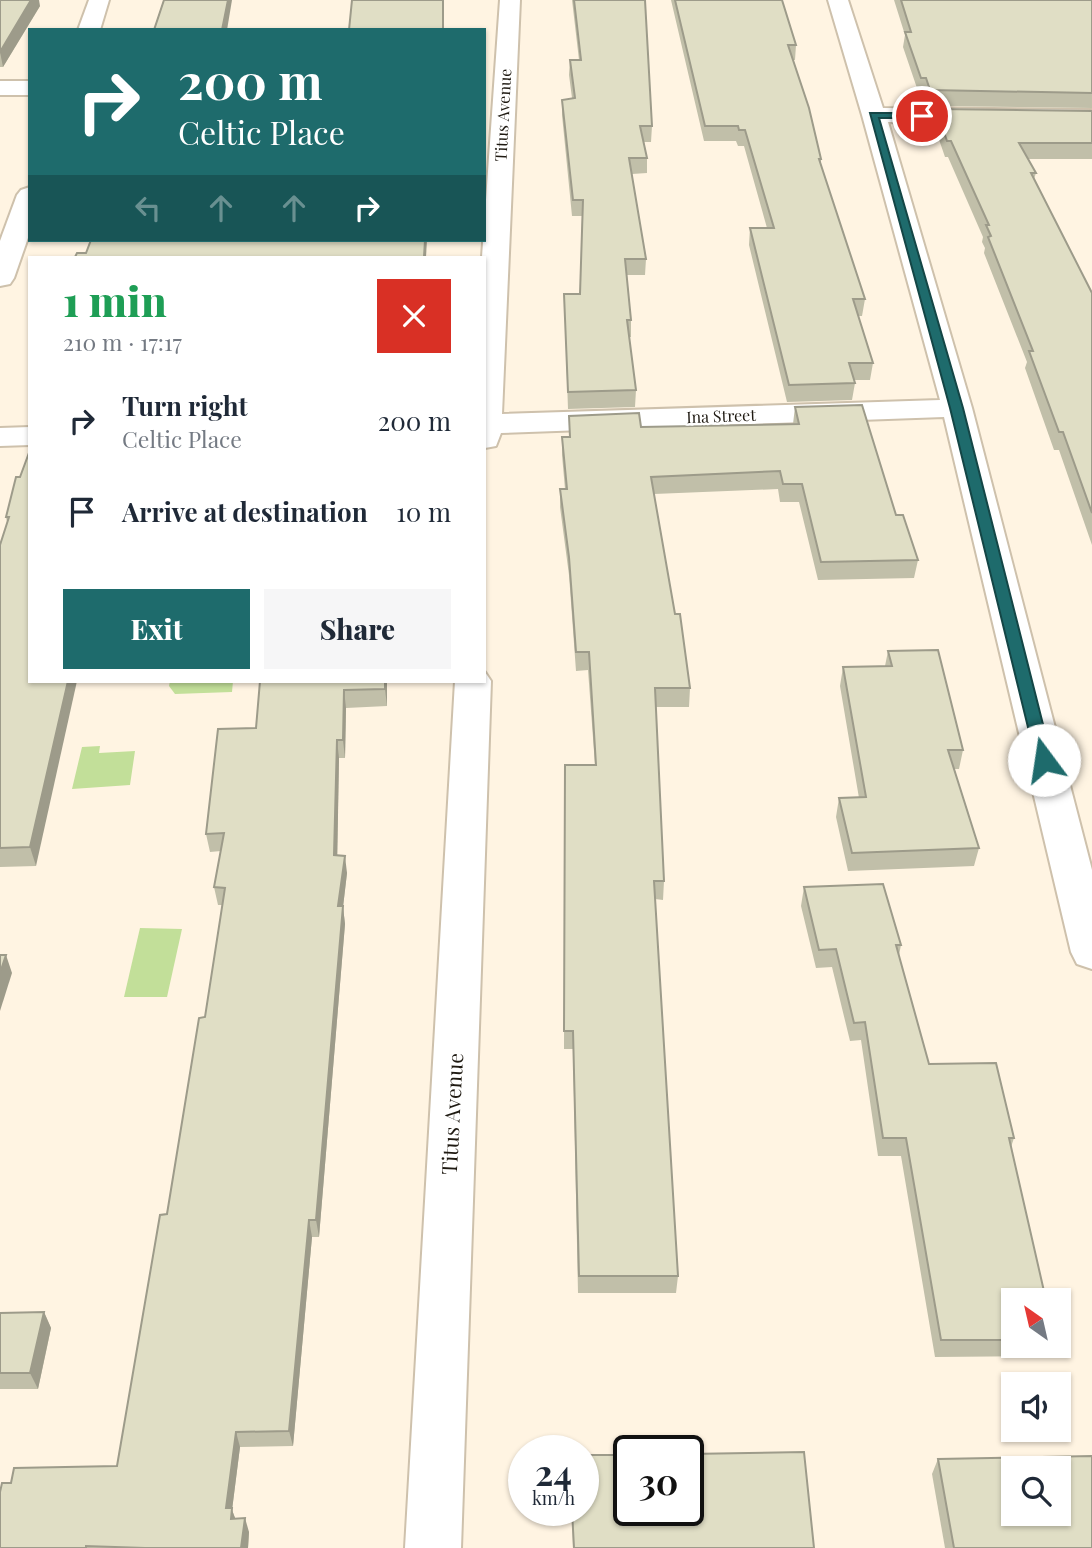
<!DOCTYPE html>
<html lang="en">
<head>
<meta charset="utf-8">
<style>
	body { margin:0; font-family:"Playfair Display",serif; background:#f6f6f7; color:#1f2937; height:100vh; display:flex; flex-direction:column; font-size:26px; white-space:nowrap }
	* { box-sizing:border-box; margin:0 }
	p { font-size:23px; color:#747a83 }
	.icon { flex:none; width:38px; height:38px; fill:none; stroke:currentColor; stroke-width:2; stroke-linecap:round; stroke-linejoin:round }
	.map { position:relative; flex:1; overflow:hidden }
	.side { position:absolute; left:28px; top:256px; width:458px; height:427px; display:flex; flex-direction:column; background:#fff; border-radius:0px; box-shadow:0 2px 5px #0004 }
	.side>* { flex:none }
	.guide { position:absolute; left:28px; top:28px; width:458px; height:214px; border-radius:0px; box-shadow:0 2px 5px #0004; background:#1e6b6c; color:#fff; overflow:hidden }
	.needle { width:46px; rotate:326deg }
	.tools { position:absolute; left:1001px; top:1288px; display:grid; gap:14px }
	.tools a { display:grid; place-items:center; width:70px; height:70px; border-radius:0px; background:#fff; box-shadow:0 2px 5px #0004; font-size:35px }
	.speed { position:absolute; left:508px; top:1435px; display:flex; gap:14px; font-size:35px; font-weight:700; text-align:center }
	.speed>* { display:grid; place-content:center; width:91px; height:91px; border-radius:50%; background:#fff; box-shadow:0 2px 5px #0004; line-height:1 }
	.speed small { font-size:18px; font-weight:400 }
	.speed .limit { border:4px solid #111; border-radius:10px; background:#fff; color:#111 }
	.pin { position:absolute; display:grid; place-items:center; width:60px; height:60px; color:#fff; margin:-30px; border:4px solid #fff; border-radius:50%; box-shadow:0 2px 7px #0007 }
	.me { position:absolute; width:77px; margin:-38px; rotate:346deg; stroke-linejoin:round; filter:drop-shadow(0 0 5px #0008) }
	.turn { display:flex; align-items:center; gap:24px; height:147px; padding:0 35px; font-size:32px }
	.turn .icon { width:91px; height:91px; stroke-width:2.5 }
	.turn b { display:block; font-size:49px; line-height:60px }
	.lanes { display:flex; align-items:center; height:66px; padding:0 35px; background:#0003; justify-content:center; gap:35px; direction:ltr }
	.lanes .off { opacity:.35 }
	.round { display:grid; place-items:center; flex:none; width:74px; height:74px; border-radius:0px; background:#f6f6f7 }
	.headline { display:flex; align-items:center; justify-content:space-between; height:119px; padding:0 35px }
	h1 { font-size:42px; font-weight:800; line-height:52px; color:#1e9e55 }
	.button { display:flex; gap:14px; margin-top:auto; padding:14px 35px }
	.button a { flex:1; height:80px; border-radius:0px; background:#1e6b6c; color:#fff; font-size:28px; font-weight:800; line-height:80px; text-align:center }
	.button a+a { background:#f6f6f7; color:#1f2937 }
	ul { padding:0; list-style:none }
	li { display:flex; align-items:center; gap:21px; height:91px; padding:0 35px }
	li div { flex:1 }
	li b { display:block; font-size:26px }
	li em { font-style:normal }
	.map>svg:first-child { display:block }
	.water { fill:#c2df99 }
	.lines { fill:none; stroke-linecap:round; stroke-linejoin:round }
	.street-casing { stroke:#cec1ac; stroke-width:4 }
	.secondary-casing { stroke:#cec1ac; stroke-width:4 }
	.street { fill:#fff; fill-rule:evenodd }
	.secondary { fill:#fff; fill-rule:evenodd }
	.wall { fill:#c1bfa9 }
	.shaded-wall { fill:#9d9b8a }
	.building { fill:#e0dec5; stroke:#9d9b8a; stroke-width:2; fill-rule:evenodd }
	.route { fill:#1e6b6c; stroke:#144646; stroke-width:2 }
	.labels { text-anchor:middle; stroke-width:5; stroke-linejoin:round; paint-order:stroke }
	.far-street-label { font-size:16px; fill:#1f1a12; stroke:#fff }
	.near-street-label { font-size:21px; fill:#1f1a12; stroke:#fff }
</style>
</head>
<body>
<div class="map">
<svg width="1092" height="1548" viewBox="0 0 1092 1548">
	<rect width="100%" height="100%" fill="#fff4e2"/>
	<g class="water">
		<path d="M170,681h63l-1,11 -57,2 -6,-8z"/>
		<path d="M100,746l-1,7 36,-2 -5,34 -58,4 10,-42z"/>
		<path d="M140,928l42,1 -15,68h-43z"/>
	</g>
	<g class="lines">
		<defs>
			<g id="street">
				<path d="M500,0h20l-18,414 438,-14 -78,-285 -34,-115h20l35,108 209,2v14l-204,-2 84,286 120,462v99l-15,-5 -6,-12 -127,-535 -443,16 -5,13 -11,2v-191h-3z"/>
				<rect x="0" y="81" width="30" height="14"/>
				<path d="M30,427v18l-30,1v-18z"/>
				<path d="M485,672l6,9 -30,867h-56l50,-867h30z"/>
			</g>
			<g id="secondary">
				<path d="M89,0h20l-9,30h-22z"/>
				<path d="M30,187v45l-16,46 -4,6 -10,2v-45l17,-46 4,-5z"/>
			</g>
		</defs>
		<use href="#street" class="street-casing"/>
		<use href="#secondary" class="secondary-casing"/>
		<use href="#street" class="street"/>
		<use href="#secondary" class="secondary"/>
	</g>
	<g class="wall">
		<path d="M0,0l40,6 -37,61h-3z"/>
		<path d="M572,0h73l7,126 -1,16h-7l3,16v15l-15,1 14,85 -1,16h-18l4,45v17h-2l7,53 -1,17 -67,2 -4,-115h16l2,-78h-10l-10,-101v-15l10,-2 -3,-23 1,-15h9z"/>
		<path d="M671,0h111l14,45 -1,15h-2l28,99v6l44,134 -3,17h-4l15,47 -3,17h-16l1,3 -3,17 -65,2 -38,-157 1,-17h17l-23,-82h-6l-2,-5h-32z"/>
		<path d="M894,0h198v108l-165,-2 -4,-12h-4l-16,-47 2,-12z"/>
		<path d="M936,109l156,2v48h-64l8,14 -2,6 58,114v252l-33,-95h-5l-29,-82 2,-6 -43,-109 1,-5 -3,-6 1,-5 -35,-80h-3l-11,-32z"/>
		<path d="M795,407l101,108 22,45 -4,18 -96,2 -19,-78h-19l-2,-13 -124,5 21,120 15,74 -1,19h-33l8,174 -1,19 -8,-1 23,377 -2,17h-98l-5,-244h-9l1,-284h30l-7,-95 -12,1 -7,-96 -9,-68v-18h5l-3,-34v-18h7v-21l72,11 152,-3z"/>
		<path d="M16,477l20,389 -36,1v-322l7,-23 -1,-5z"/>
		<path d="M888,651l75,99 -4,19h-5l25,79 -5,18 -126,5 -12,-54 3,-19h20l-19,-112 3,-19 42,-1z"/>
		<path d="M260,681h127v25l-41,2 -1,50h-6l-2,98 10,17 -4,34 2,17 -26,313h-7l-19,209 -53,1 -8,63 3,8 14,14 -1,16h-248l11,-65 106,-17 88,-449 17,-112h-4l-4,-18 7,-36 -11,1 -4,-18 50,-106z"/>
		<path d="M804,887l97,58 -2,10 30,109 85,74 -3,9 2,199h40l-5,10 -113,1 -34,-201h-23l-17,-116 -11,1 -18,-74 -16,1 -15,-62z"/>
		<path d="M44,1312l7,16 -13,61h-38v-76z"/>
		<path d="M938,1459l154,89h-147l-13,-74z"/>
		<path d="M572,1510h11l231,38h-241z"/>
	</g>
	<g class="shaded-wall">
		<path d="M31,0h8l1,6 -37,61 -3,-15z"/>
		<path d="M228,0h4l-5,30h-5z"/>
		<path d="M425,240h2l-1,17h-2z"/>
		<path d="M68,681h9l-41,185 -6,-19z"/>
		<path d="M385,681h2v25l-2,-17z"/>
		<path d="M344,690l2,18 -1,50 -2,-18z"/>
		<path d="M337,740l2,18 -2,115 -3,-18z"/>
		<path d="M345,856l2,17 -4,34 2,17 -26,313 -3,-17 22,-314z"/>
		<path d="M6,955l6,18 -12,38v-38z"/>
		<path d="M309,1220l3,17 -19,209 -4,-15z"/>
		<path d="M44,1312l7,16 -13,61 -8,-16z"/>
		<path d="M236,1432l4,15 -8,63 5,13 -2,10 -9,-25z"/>
		<path d="M245,1518l4,14 -1,16h-7z"/>
	</g>
	<g class="building">
		<path d="M0,0h31l-31,52z"/>
		<path d="M164,0h64l-6,30h-68z"/>
		<path d="M352,0h91v30h-94z"/>
		<path d="M574,0h71l7,126h-12l7,32h-18l17,101h-21l6,61h-4l9,70 -68,2 -4,-98h16l3,-94h-10l-11,-100 13,-2 -5,-38h11z"/>
		<path d="M675,0h107l14,45h-8l21,63 12,51h-2l46,140h-12l20,64h-24l6,20 -66,2 -39,-157h24l-29,-98h-6l-1,-4h-33z"/>
		<path d="M901,0h191v93l-162,-3 -4,-12h-5l-16,-46h6z"/>
		<path d="M936,109l156,2v32h-73l17,30h-5l61,120v220l-29,-81h-4l-30,-81h4l-45,-114 3,-1 -5,-11h3l-38,-84h-4z"/>
		<path d="M91,240h334l-1,17h-349l2,-4h9z"/>
		<path d="M862,405l34,110h7l15,45 -97,2 -19,-78h-19l-3,-13 -129,6 24,137h5l10,74h-35l9,193h-10l24,395h-99l-6,-245h-9l1,-266h31l-7,-113h-13l-7,-95 -9,-68h7l-5,-52h8l-1,-21 70,-3 2,14 158,-3 -4,-17z"/>
		<path d="M30,450v231h38l-38,166 -30,1v-303l9,-28h-3l10,-40h4z"/>
		<path d="M938,650l25,100h-15l31,98 -127,5 -13,-55 27,-1 -23,-130 49,-1 -4,-15z"/>
		<path d="M260,681h125v8l-41,1 -1,50h-6l-3,115 11,1 -7,50h5l-27,314h-7l-20,211 -53,1 -10,76h6l-1,11 14,-1 -4,30h-96l-59,-2v2h-86v-56l2,-9h9l3,-15 103,-2 43,-251 7,-1 32,-196 6,-1 20,-129 -11,-1 10,-54 -18,1 12,-105 38,-1z"/>
		<path d="M883,884l18,61h-5l33,119 67,-1 18,75h-5l37,162h-33v40h-72l-35,-202h-23l-18,-116 -11,1 -18,-74 -17,1 -15,-63z"/>
		<path d="M0,955h6l-6,18z"/>
		<path d="M44,1312l-14,61h-30v-60z"/>
		<path d="M804,1452l10,96h-240l-2,-38h11v-55h45v55h60v-56z"/>
		<path d="M1092,1456v92h-138l-16,-89zM1013,1468h46v46h-46z"/>
	</g>
	<path class="route" d="M870,113h52l5,3 -5,2h-43l84,290 89,352 -8,5 -8,-5 -86,-352z"/>
	<g class="labels">
		<g class="far-street-label">
			<text transform="translate(503 115) rotate(-87)" y="6">Titus Avenue</text>
			<text transform="translate(721 416) rotate(-2)" y="6">Ina Street</text>
		</g>
		<g class="near-street-label">
			<text transform="translate(453 1114) rotate(-87)" y="7">Titus Avenue</text>
		</g>
	</g>
</svg>
<div class="tools">
<a><svg class="needle" viewBox="-14 -14 28 28"><path d="M0-13l5 13h-10z" fill="#e53935"/><path d="M0 13l5-13h-10z" fill="#747a83"/></svg></a>
<a><svg class="icon" aria-label="sound" viewBox="0 0 24 24"><path d="M4 9h4l5-4v14l-5-4H4zM17 9q2 3 0 6"/></svg></a>
<a><svg class="icon" aria-label="search" viewBox="0 0 24 24"><circle cx="10" cy="10" r="6"/><path d="M15 15l6 6"/></svg></a>
</div>
<div class="speed"><div>24<small>km/h</small></div><div class="limit">30</div></div>
<div class="pin" style="left:922px;top:116px;background:#d93025"><svg class="icon" aria-label="arrive" viewBox="0 0 24 24"><path d="M6 21V4h12l-3 4 3 4H6"/></svg></div>
<svg class="me" style="left:1044px;top:760px" viewBox="-20 -20 40 40"><circle r="19" fill="#fff"/><path d="M0-13L10 11 0 6-10 11z" fill="#1e6b6c"/></svg>
<div class="guide">
<div class="turn"><svg class="icon" aria-label="right" viewBox="0 0 24 24"><path d="M7 20v-9h11M14 6l5 5-5 5"/></svg><div><b>200 m</b>Celtic Place</div></div>
<div class="lanes"><svg class="icon off" aria-label="left" viewBox="0 0 24 24"><path d="M17 20v-9H6M10 6l-5 5 5 5"/></svg><svg class="icon off" aria-label="ahead" viewBox="0 0 24 24"><path d="M12 20V5M6 11l6-6 6 6"/></svg><svg class="icon off" aria-label="ahead" viewBox="0 0 24 24"><path d="M12 20V5M6 11l6-6 6 6"/></svg><svg class="icon" aria-label="right" viewBox="0 0 24 24"><path d="M7 20v-9h11M14 6l5 5-5 5"/></svg></div>
</div>
<section class="side">
<div class="headline"><div><h1>1 min</h1><p>210 m · 17:17</p></div><a class="round" style="background:#d93025;color:#fff"><svg class="icon" aria-label="close" viewBox="0 0 24 24"><path d="M6 6l12 12M18 6L6 18"/></svg></a></div>
<ul>
<li><svg class="icon" aria-label="right" viewBox="0 0 24 24"><path d="M7 20v-9h11M14 6l5 5-5 5"/></svg><div><b>Turn right</b><p>Celtic Place</p></div><em>200 m</em></li>
<li><svg class="icon" aria-label="arrive" viewBox="0 0 24 24"><path d="M6 21V4h12l-3 4 3 4H6"/></svg><div><b>Arrive at destination</b></div><em>10 m</em></li>
</ul>
<div class="button"><a>Exit</a><a>Share</a></div>
</section>
</div>
</body>
</html>
